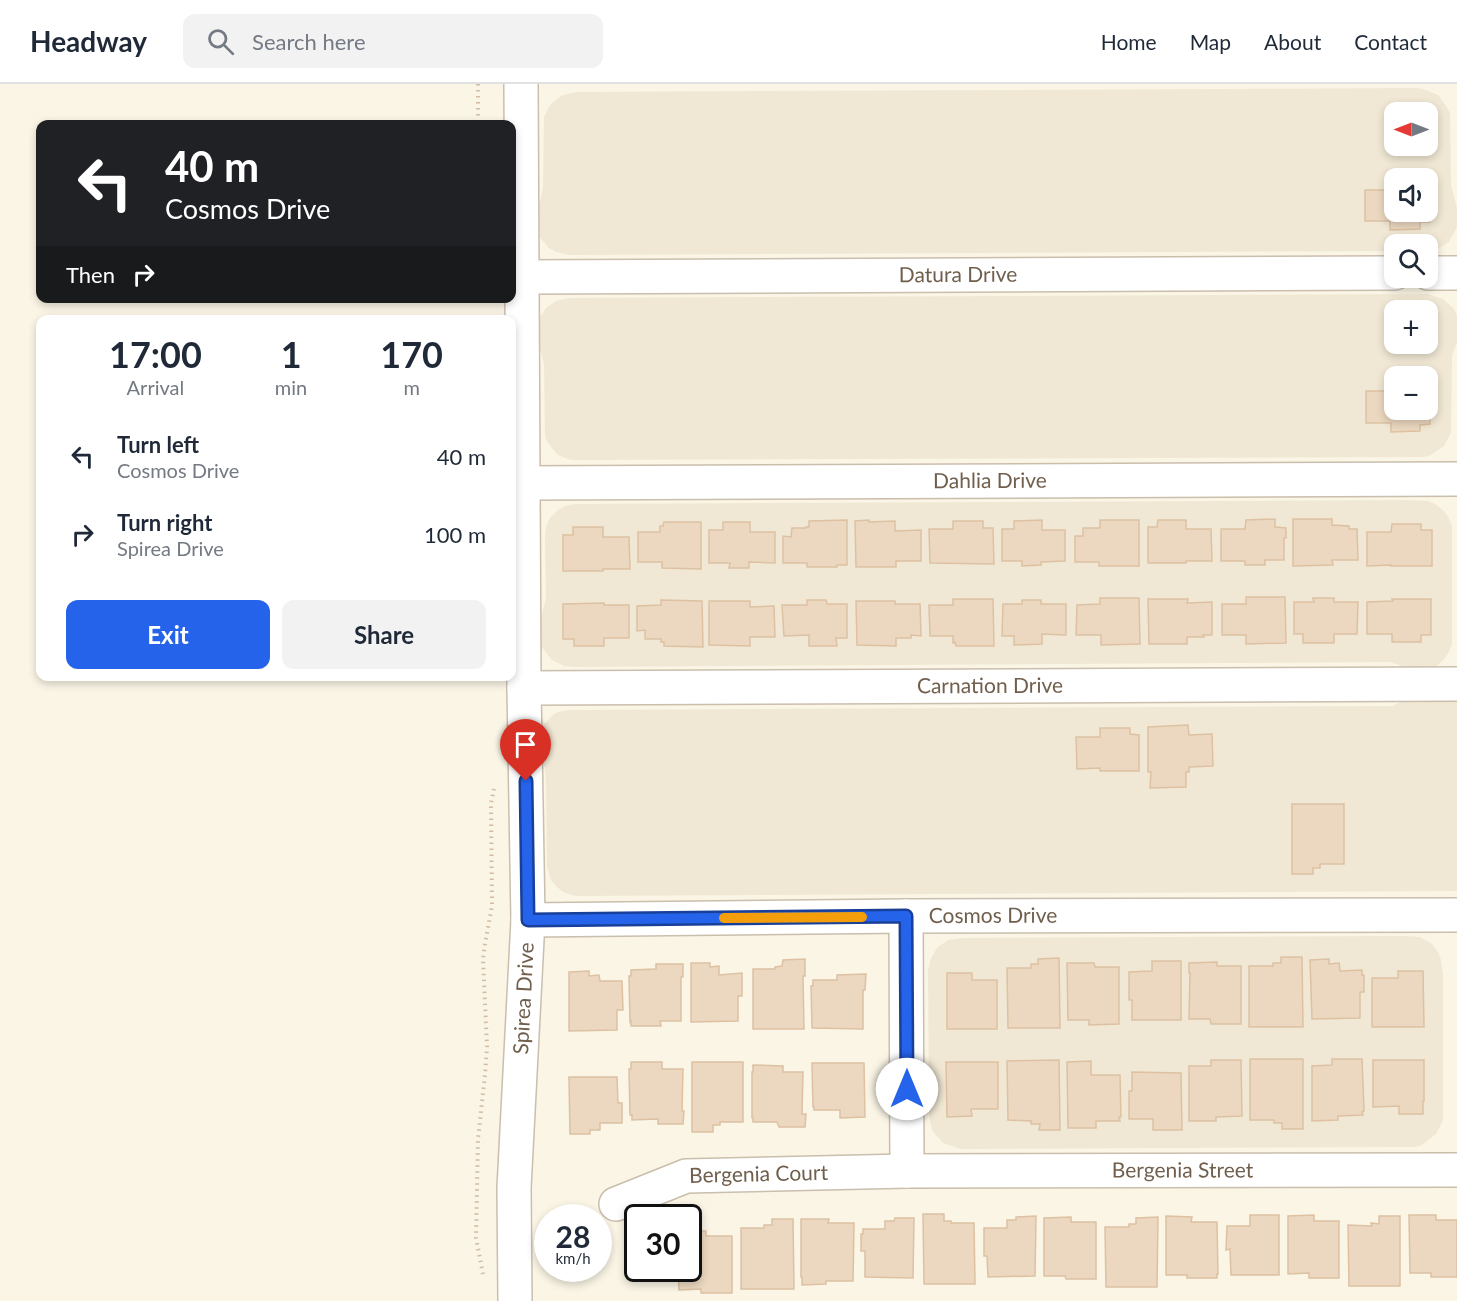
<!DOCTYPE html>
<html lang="en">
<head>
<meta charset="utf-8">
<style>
	body { margin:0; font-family:Lato,sans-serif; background:#f2f2f3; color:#1f2937; height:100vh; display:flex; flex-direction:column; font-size:22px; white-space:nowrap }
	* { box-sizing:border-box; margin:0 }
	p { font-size:20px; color:#747a83 }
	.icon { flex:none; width:33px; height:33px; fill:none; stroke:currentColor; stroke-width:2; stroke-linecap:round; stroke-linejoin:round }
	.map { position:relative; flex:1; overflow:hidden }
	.details { position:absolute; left:36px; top:231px; width:480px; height:366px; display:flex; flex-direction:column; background:#fff; border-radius:12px; box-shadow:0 3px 9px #0003 }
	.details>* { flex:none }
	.banner { position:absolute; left:36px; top:36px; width:480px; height:183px; border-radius:12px; box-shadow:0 3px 9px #0003; background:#202124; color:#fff; overflow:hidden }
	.needle { width:39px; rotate:270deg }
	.buttons { position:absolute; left:1384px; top:18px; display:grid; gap:12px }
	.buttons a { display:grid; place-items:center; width:54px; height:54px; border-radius:12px; background:#fff; box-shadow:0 3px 9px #0003; font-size:30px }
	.speed { position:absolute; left:534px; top:1120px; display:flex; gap:12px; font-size:30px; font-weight:700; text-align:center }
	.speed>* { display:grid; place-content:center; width:78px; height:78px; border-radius:50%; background:#fff; box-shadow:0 3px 9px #0003; line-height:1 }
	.speed small { font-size:15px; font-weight:400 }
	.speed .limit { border:3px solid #111; border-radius:9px; background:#fff; color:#111 }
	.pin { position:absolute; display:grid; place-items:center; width:51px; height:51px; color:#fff; margin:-62px -26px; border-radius:50% 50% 50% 0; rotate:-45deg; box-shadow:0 0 6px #0007 }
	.pin .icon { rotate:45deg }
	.me { position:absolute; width:66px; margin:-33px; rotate:0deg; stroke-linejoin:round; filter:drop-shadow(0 0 4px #0008) }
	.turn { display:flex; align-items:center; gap:21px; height:126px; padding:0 30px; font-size:27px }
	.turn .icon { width:78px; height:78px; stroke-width:2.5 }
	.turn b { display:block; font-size:42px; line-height:51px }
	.then { display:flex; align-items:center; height:57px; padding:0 30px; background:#0003; gap:12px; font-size:22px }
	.eta { display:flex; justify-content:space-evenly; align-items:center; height:102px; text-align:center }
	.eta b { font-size:36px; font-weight:700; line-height:42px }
	.cta { display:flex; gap:12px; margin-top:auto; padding:12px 30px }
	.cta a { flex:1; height:69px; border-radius:12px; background:#2563eb; color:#fff; font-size:24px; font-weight:700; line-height:69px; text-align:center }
	.cta a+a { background:#f2f2f3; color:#1f2937 }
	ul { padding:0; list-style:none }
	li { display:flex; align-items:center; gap:18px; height:78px; padding:0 30px }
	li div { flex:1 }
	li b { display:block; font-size:22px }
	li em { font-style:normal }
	header { display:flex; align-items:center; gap:36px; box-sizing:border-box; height:84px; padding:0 30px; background:#fff; border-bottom:2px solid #e0e1e3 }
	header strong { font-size:28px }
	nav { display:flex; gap:33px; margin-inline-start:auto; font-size:21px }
	.search { width:420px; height:54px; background:#f2f2f3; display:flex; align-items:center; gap:15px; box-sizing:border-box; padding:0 21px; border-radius:12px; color:#747a83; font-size:22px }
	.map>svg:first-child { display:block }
	.residential { fill:#f0e8d4; fill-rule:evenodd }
	.building { fill:#ecd8c0; stroke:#ddc1a2; stroke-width:1.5 }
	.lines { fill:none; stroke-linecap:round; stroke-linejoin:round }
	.minor-casing { stroke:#cabead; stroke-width:36 }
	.path { stroke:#d1bca3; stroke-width:4; stroke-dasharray:1.5 4.5; stroke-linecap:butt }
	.minor { stroke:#fff; stroke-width:33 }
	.route-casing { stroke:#184099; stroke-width:15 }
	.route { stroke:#2563eb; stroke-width:10 }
	.slow { stroke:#f59e0b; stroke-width:10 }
	.labels { text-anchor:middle; stroke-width:5; stroke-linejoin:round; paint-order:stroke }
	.street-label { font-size:21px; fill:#705f4d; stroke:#fdf9eb }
</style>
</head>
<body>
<header>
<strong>Headway</strong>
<div class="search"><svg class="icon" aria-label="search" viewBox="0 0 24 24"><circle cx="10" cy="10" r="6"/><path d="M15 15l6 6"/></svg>Search here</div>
<nav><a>Home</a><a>Map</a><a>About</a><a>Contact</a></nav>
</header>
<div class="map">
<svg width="1457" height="1217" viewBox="0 0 1457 1217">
	<rect width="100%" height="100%" fill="#faf5e5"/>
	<g class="residential">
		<path d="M1418,4l8,2 12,5 8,11 4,7 1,72 6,23v19l-8,15 -14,8h-7v-6h-33v7l-826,4 -13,-3 -7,-4 -10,-12 -2,-9 1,-16 5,-23 1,-71 6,-12 7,-6 6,-4 14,-3zM1395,28h33v34h-33zM1395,94h33v34h-33z"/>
		<path d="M1428,210l15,5 11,10 3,6v27l-5,14 -1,77 -7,13 -13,9 -7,2 -844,3h-9l-13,-5 -11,-13 -2,-6 -1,-73 -7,-24v-14l2,-6 7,-11 10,-7 13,-3zM1395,226h33v34h-33zM1395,292h33v34h-33z"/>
		<path d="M1409,416l19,1 7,3 9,7 4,6 4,9v118l-4,10 -4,5 -6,6 -8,3 -19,1 -21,-7 -816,5 -10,-1 -12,-6 -11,-14 -3,-9 2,-16 6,-22 -1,-60 1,-12 4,-9 8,-8 7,-4 10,-2z"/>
		<path d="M1457,614v193l-882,5 -12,-4 -7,-6 -5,-6 -4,-14 -1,-86 -1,-12 -6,-17 2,-21 3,-6 9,-9 5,-3 11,-2 823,-4 12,-5 12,-2z"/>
		<path d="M1404,852l16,1 12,7 6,8 3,8 2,15v145l-7,14 -14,11 -7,2h-14l-440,2 -18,-6 -7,-8 -4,-5 -3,-15 -1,-145 3,-12 3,-5 4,-6 10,-7 14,-2z"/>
	</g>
	<g class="building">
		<path d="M1390,101h5v27h33v-27h2v37h-10v7l-30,1v-9h-25v-31h25z"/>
		<path d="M1391,303h4v23h33v-23h2v37l-10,1v6l-29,1v-9h-25v-32h25z"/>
		<path d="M1275,435v8l11,1v10h-2v22h-19v5h-20v-4h-24v-32h24l1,-9z"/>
		<path d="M1293,435h39v6l17,1v3h8l1,31h-26l1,5 -40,1z"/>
		<path d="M847,436v45h-10v2h-30v-4h-24v-27l8,1 1,-9h14v-1h3v-6z"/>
		<path d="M869,436v2l26,-1v10l26,-1v31h-25v6h-40l-1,-46z"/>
		<path d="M1042,436v10h23v31l-24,1v3l-19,1v-5h-20v-32h12v-8z"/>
		<path d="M1100,436h39v46h-40v-4h-24v-26h8v-8h17z"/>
		<path d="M1158,436h28v9h25l1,32h-26v2h-38v-36h9z"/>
		<path d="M953,437h30v7h10l1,36 -64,-1 -1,-34h24z"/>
		<path d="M664,438h37v47l-39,-1v-6h-24v-30h22v-6h3z"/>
		<path d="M723,438h27v10h25v31l-26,-1v6h-20l1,-5h-21v-33h14z"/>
		<path d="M1392,440h29v6h11v36h-41v-1l-24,1v-34h24z"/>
		<path d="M573,443h30v10h26l1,32h-27v2h-40v-36h10z"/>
		<path d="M1246,513h39l1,46 -40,1v-9h-24v-31h24z"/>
		<path d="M1100,514h39l1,46 -39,1v-10h-25l1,-30 23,-1z"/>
		<path d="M1313,514h21v4h24l-1,32h-23v9h-31v-9h-9v-32h20z"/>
		<path d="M953,515h40l1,47h-38l-1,-4 -2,1v-7h-23l-1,-31h24z"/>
		<path d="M1148,515h40l-1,4 25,-1v33h-9l1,2h-17v7h-38z"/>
		<path d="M1392,515h39v36h-10v7h-29v-8h-25v-32l26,-1z"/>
		<path d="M661,516l41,1 1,46 -39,-1v-4h-3v-3h-16v-9l-8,1v-25l24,-1z"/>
		<path d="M807,516h19l1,4h20v34h-11l1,8h-28v-11l-25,1 -2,-31h25z"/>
		<path d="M1022,516h19v4h25v31l-24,-1v10l-28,1v-9h-12l1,-32h19z"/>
		<path d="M709,517h41v6l24,-1 1,31h-25v9l-41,-1z"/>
		<path d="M856,517h39v3h25l1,32 -10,-1v3h-15v8l-39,-1z"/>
		<path d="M604,519v2h25v33h-25v8h-30v-7h-11v-35z"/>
		<path d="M1188,641l1,10 23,-1 1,32 -24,1v5h-3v15l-36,1 1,-16h-3v-45z"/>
		<path d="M1100,644h30v6l9,1v36h-39v-3l-23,1 -1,-32h24z"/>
		<path d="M1292,720h52v60h-24v4h-7v6h-21z"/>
		<path d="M1281,873h21l1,70h-54v-61h24v-3h8z"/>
		<path d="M1059,874l1,70h-52l-1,-60h24v-4h7v-5z"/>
		<path d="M805,875v17h-2l1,53h-51v-60h22v-2l7,-1 1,-6z"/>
		<path d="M1329,875v5l10,-1 1,8 22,-1v5h2v17h-4v26l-48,1 -2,-59z"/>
		<path d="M1152,877h29v59h-49v-20h-3v-28l23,-1z"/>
		<path d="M1217,878v4h24v58h-30l-1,-5h-21l1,-46h-1v-10z"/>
		<path d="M691,879h19v4l9,-1v9l23,-2v23h-4v25l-47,1z"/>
		<path d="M1067,879h27l1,4h24v57l-30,1v-5h-21z"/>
		<path d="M656,880h27v13h-2v44h-21l1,5h-30v-5l-1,1 -1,-46h2v-6l25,-1z"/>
		<path d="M589,887v5l10,-1 1,6h22l1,29h-6v20l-48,1v-59z"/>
		<path d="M1398,887h25l1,56h-52v-49h26z"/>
		<path d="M947,889h25v7h25v49h-50z"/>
		<path d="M866,890l-1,16h-2v39l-51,-1 -1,-42h2v-6h24v-5z"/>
		<path d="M1250,975h53v70h-21v-6h-8v-3h-24z"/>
		<path d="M1332,975h30l2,52 -2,1 1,3 -25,1v4l-26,1v-55l20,-1z"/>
		<path d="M1059,976l1,70h-21l1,-6h-9v-3l-23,-1 -1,-59z"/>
		<path d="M1211,976h30l1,56 -26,1v4h-27v-55h22z"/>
		<path d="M1373,976h51v41h-1v13h-24v-8l-26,1z"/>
		<path d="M1091,977v14h29l1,42h-2l1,4h-24v7h-28l-1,-66z"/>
		<path d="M631,978h31v7h21l-1,42h2l-1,13h-25v-5l-26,1v-5h-2l-1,-46h2z"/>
		<path d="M692,978h51v60h-23v3h-7v7h-21z"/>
		<path d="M946,978h52v47h-27l1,7 -25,1z"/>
		<path d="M812,979h52l1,54 -25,1v-8h-26v-3h-1z"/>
		<path d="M753,981l30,1v6h20l-1,42h4l-1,13h-26l-2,-5h-24v-4h-1v-46h1z"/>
		<path d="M1132,988l49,1 1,57h-29v-11h-24v-28h3z"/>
		<path d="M569,993h48l1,26h4v20h-22v7h-10v4h-20z"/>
		<path d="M923,1130h21v7h7v2h23l1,61h-51z"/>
		<path d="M1250,1131h29v60h-48l-1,-26 -4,1 1,-24h23z"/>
		<path d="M1314,1131v6h25v57h-30v-5l-21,1v-58z"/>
		<path d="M1409,1131h27v5h21v57h-26v-4h-21z"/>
		<path d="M1036,1132l-1,60 -47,1 -1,-21h-3v-28h23v-8h9v-3z"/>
		<path d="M1166,1132l26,1 -1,5h26l1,52h-1v4h-30v-3h-21z"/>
		<path d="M1379,1132h21v70h-51l-1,-61 24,1 -1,-3 8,1z"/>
		<path d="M1071,1133v5h25v57h-30l-1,-3h-21v-58z"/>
		<path d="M1158,1133l-1,70h-51l-1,-60h24v-3h7v-6z"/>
		<path d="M895,1134h19l-1,60 -48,-1v-26h-4v-17h2v-5h22v-8h9z"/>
		<path d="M772,1135h21l1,70h-53v-61h23v-3h8z"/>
		<path d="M801,1135h28l-1,4h26l-1,58h-27v3l-24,1v-8h-1z"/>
		<path d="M688,1147h18v5h26v57h-31v-4l-22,1 -1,-21h10z"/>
	</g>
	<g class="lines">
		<defs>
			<g id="minor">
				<path d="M1428,189h29"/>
				<path id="s1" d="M522,193l873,-4"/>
				<path id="s2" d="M524,399l933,-4"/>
				<path id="s3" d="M524,604l933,-4"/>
				<path d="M906,832l1,255"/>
				<path id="s4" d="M528,836l378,-4 551,-1"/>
				<path id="s5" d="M616,1120l70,-28 221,-5 550,-1"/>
				<path id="s6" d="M515,1217l-1,-113 14,-268 -4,-232 -3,-604"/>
			</g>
		</defs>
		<use href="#minor" class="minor-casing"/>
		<g class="path">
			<path d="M478,0v40"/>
			<path d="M483,1190l-7,-36 2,-99 7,-64 2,-28 -4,-88 2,-15 7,-38 -1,-103 3,-14"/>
		</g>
		<use href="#minor" class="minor"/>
	</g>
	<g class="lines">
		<defs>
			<path id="route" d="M526,697l2,139 378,-4 1,173"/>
		</defs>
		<use href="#route" class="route-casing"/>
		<use href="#route" class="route"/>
		<path class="slow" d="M724,834l138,-1"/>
	</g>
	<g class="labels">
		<g class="street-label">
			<text dy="7" stroke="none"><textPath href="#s1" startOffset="436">Datura Drive</textPath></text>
			<text dy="7" stroke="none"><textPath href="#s2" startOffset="466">Dahlia Drive</textPath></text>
			<text dy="7" stroke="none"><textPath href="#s3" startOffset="466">Carnation Drive</textPath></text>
			<text dy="7" stroke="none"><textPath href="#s4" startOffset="465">Cosmos Drive</textPath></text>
			<text dy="7" stroke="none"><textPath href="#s6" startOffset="303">Spirea Drive</textPath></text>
			<text dy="7" stroke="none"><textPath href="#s5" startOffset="572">Bergenia Street</textPath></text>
			<text dy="7" stroke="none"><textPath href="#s5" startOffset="148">Bergenia Court</textPath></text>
		</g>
	</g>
</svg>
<div class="buttons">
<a><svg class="needle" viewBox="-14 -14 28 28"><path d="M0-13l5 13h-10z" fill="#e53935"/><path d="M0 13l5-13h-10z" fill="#747a83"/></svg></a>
<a><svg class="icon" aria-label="sound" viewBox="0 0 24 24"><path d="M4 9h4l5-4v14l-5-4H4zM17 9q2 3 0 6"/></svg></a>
<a><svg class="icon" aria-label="search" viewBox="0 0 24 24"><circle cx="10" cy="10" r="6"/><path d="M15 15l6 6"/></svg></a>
<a>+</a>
<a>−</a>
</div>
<div class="speed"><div>28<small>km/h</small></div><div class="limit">30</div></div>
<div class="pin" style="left:526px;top:697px;background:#d93025"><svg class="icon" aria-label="arrive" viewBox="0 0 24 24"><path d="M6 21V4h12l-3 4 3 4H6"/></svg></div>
<svg class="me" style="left:907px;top:1005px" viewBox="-20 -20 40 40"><circle r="19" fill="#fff"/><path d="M0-13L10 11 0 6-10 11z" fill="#2563eb"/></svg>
<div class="banner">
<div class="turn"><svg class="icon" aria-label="left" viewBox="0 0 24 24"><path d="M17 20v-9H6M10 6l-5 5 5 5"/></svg><div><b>40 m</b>Cosmos Drive</div></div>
<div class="then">Then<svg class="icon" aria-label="right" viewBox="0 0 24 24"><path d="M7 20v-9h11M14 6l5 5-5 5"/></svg></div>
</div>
<section class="details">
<div class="eta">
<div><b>17:00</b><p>Arrival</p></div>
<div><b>1</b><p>min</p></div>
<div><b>170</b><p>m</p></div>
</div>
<ul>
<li><svg class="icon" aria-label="left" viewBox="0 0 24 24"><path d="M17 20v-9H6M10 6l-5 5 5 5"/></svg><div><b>Turn left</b><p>Cosmos Drive</p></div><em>40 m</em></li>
<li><svg class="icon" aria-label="right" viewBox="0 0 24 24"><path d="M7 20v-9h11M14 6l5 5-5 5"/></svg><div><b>Turn right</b><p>Spirea Drive</p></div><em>100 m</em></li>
</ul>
<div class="cta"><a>Exit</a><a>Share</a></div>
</section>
</div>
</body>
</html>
